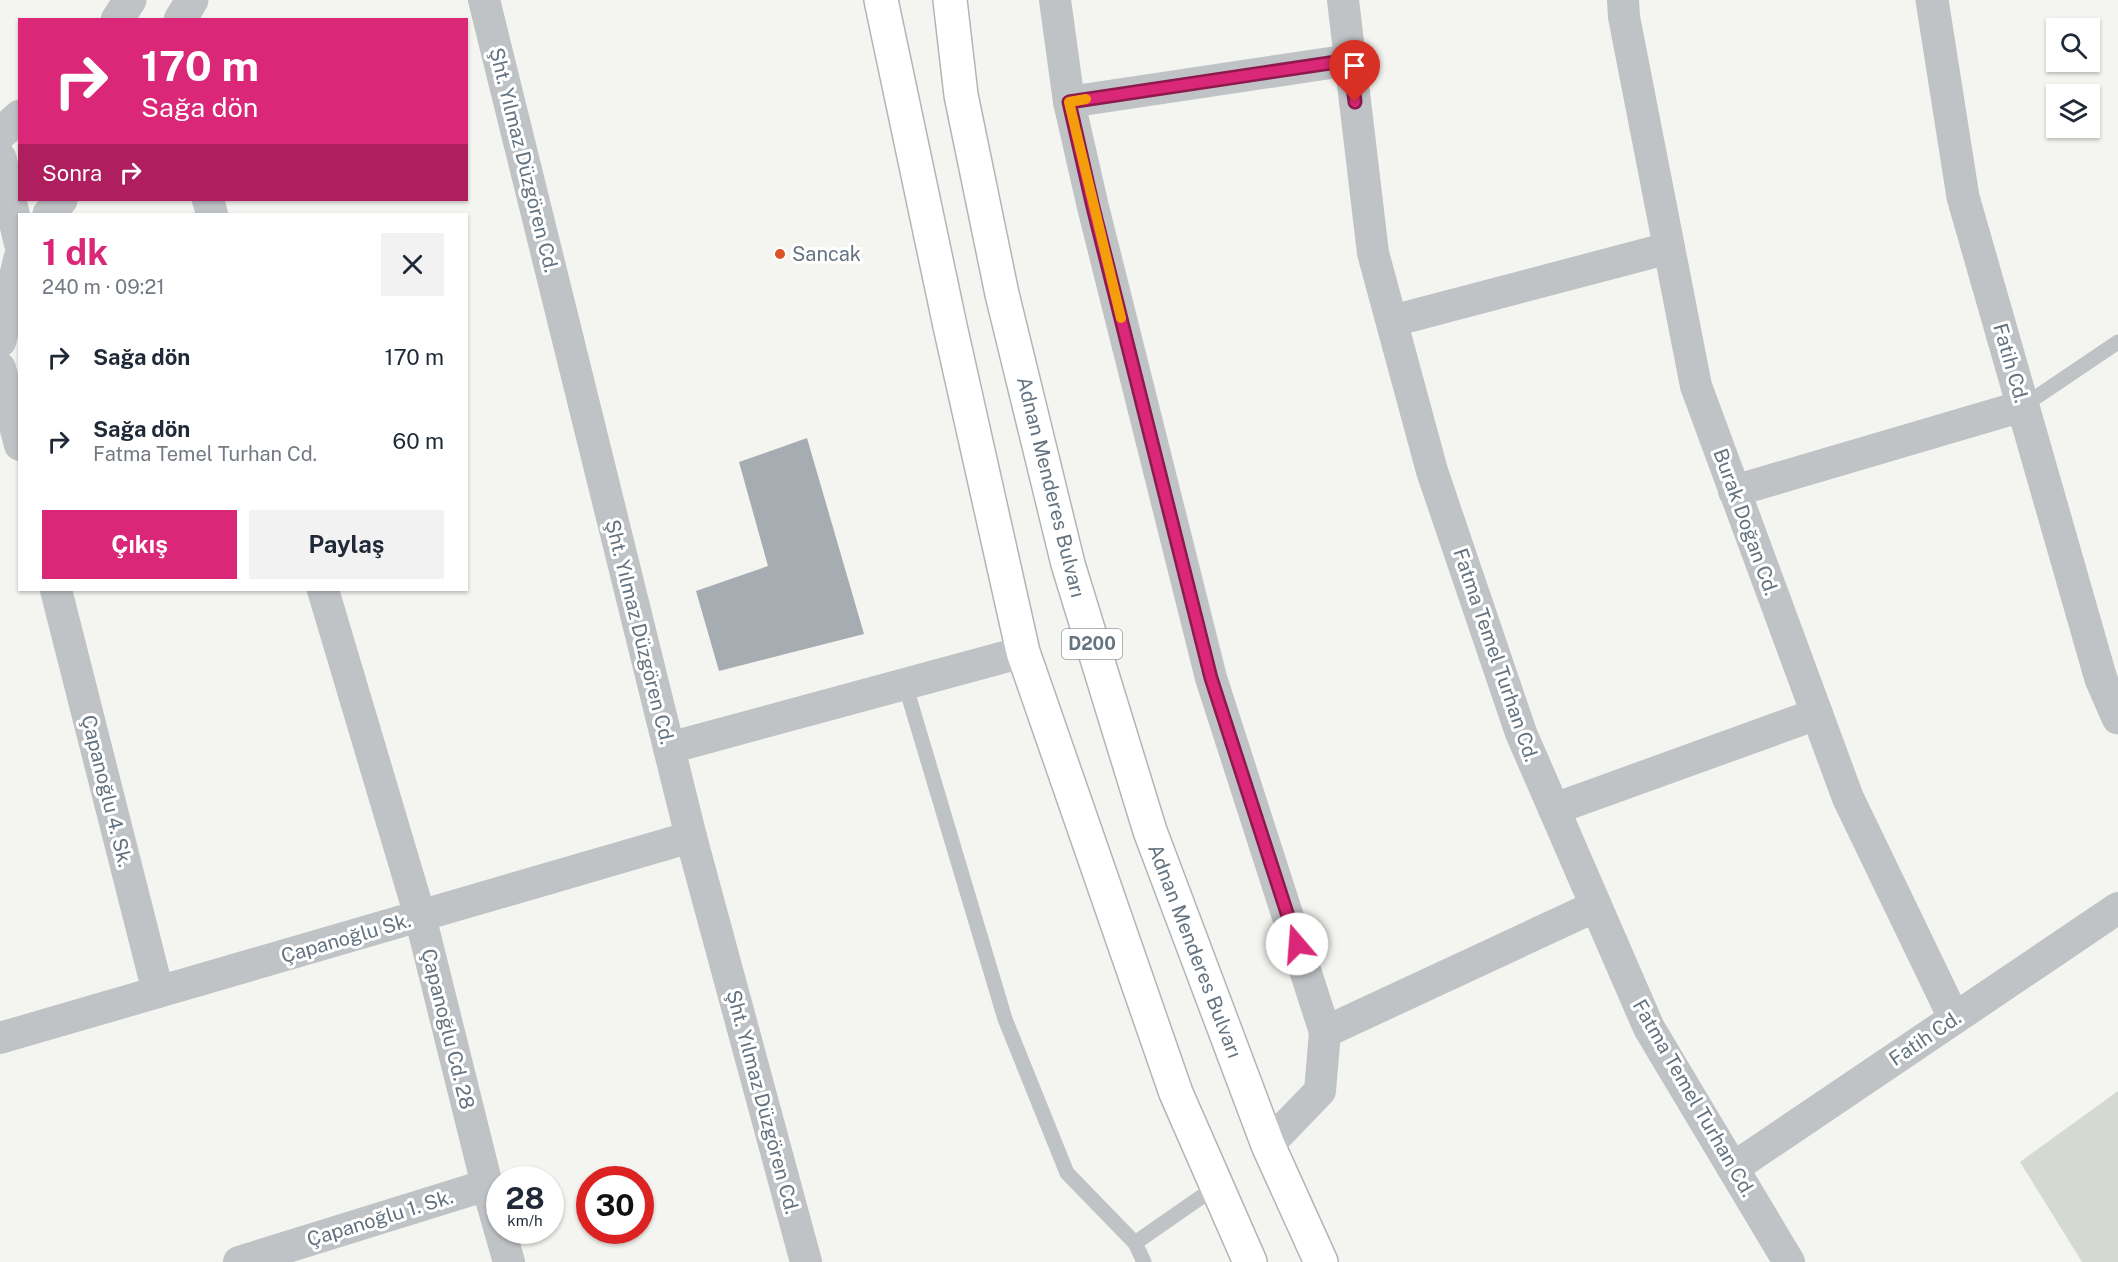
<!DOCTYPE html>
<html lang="tr">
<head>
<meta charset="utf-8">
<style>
	body { margin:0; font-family:"Public Sans",sans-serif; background:#f2f2f3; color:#1f2937; height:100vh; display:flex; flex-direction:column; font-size:22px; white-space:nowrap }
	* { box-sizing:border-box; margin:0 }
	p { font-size:20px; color:#747a83 }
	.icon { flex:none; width:33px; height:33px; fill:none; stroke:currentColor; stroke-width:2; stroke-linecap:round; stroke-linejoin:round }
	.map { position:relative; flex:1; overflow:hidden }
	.sheet { position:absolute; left:18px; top:213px; width:450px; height:378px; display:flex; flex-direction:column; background:#fff; border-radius:0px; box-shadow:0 2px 4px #0004 }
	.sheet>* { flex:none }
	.guide { position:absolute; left:18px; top:18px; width:450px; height:183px; border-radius:0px; box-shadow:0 2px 4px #0004; background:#db2777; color:#fff; overflow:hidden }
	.fabs { position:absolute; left:2046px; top:18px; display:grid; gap:12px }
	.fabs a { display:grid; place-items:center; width:54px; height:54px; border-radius:0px; background:#fff; box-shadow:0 2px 4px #0004; font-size:30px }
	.speed { position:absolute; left:486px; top:1166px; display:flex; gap:12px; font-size:30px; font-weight:700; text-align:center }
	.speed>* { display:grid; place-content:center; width:78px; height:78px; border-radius:50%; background:#fff; box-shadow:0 2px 4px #0004; line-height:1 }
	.speed small { font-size:15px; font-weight:400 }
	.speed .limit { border:9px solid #d22; background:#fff; color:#111 }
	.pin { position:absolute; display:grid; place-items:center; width:51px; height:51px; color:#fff; margin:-62px -26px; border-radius:50% 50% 50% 0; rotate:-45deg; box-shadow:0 0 6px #0007 }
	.pin .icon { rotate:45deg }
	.me { position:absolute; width:66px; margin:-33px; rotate:342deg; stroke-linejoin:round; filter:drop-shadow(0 0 4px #0008) }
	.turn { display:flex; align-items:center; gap:21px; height:126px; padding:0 24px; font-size:27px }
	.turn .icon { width:78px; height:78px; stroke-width:2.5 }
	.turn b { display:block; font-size:42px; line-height:51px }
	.then { display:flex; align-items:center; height:57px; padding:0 24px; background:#0003; gap:12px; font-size:22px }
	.round { display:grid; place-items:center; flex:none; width:63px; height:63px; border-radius:0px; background:#f2f2f3 }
	.overview { display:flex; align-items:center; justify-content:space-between; height:102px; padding:0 24px }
	h1 { font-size:36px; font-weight:700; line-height:45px; color:#db2777 }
	.cta { display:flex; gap:12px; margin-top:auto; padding:12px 24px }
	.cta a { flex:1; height:69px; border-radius:0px; background:#db2777; color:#fff; font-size:24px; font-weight:700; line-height:69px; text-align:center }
	.cta a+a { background:#f2f2f3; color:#1f2937 }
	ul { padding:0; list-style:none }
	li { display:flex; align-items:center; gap:18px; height:84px; padding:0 24px }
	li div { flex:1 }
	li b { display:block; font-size:22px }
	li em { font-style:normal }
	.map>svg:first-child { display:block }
	.green { fill:#d4dad1 }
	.building { fill:#a6adb2 }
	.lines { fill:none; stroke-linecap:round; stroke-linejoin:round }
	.trunk-casing { stroke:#b2b5b8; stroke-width:36 }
	.service { stroke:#bfc3c6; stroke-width:15 }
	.minor { stroke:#bfc3c6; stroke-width:32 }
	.tertiary { stroke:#bfc3c6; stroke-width:33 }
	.trunk { stroke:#fff; stroke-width:33 }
	.route-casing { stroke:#8e194d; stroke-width:15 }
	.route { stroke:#db2777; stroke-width:10 }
	.slow { stroke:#f59e0b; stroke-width:10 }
	.poi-dot { fill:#dc5328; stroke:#fff; stroke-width:2 }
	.labels { text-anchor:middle; stroke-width:6; stroke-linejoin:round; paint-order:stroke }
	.shield { fill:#fff; stroke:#929da6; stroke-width:1.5 }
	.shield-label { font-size:18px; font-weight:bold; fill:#647380 }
	.street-label { font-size:20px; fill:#647380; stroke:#fff }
	.poi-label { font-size:20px; fill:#647380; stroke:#fff; text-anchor:start }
</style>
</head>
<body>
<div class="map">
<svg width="2118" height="1262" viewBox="0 0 2118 1262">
	<rect width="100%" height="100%" fill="#f4f4f0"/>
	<path class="green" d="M2118,1091v171h-36l-62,-100z"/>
	<path class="building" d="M807,438l57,196 -145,37 -23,-80 72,-25 -29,-104z"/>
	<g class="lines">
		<defs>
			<g id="trunk">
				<path d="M881,0l69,326 73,326 153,441 74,169"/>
				<path d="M950,0l11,95 41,199 66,270 82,267 118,314 53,117"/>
			</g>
		</defs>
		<use href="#trunk" class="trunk-casing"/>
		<g class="service">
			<path d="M2023,406l95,-64"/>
			<path d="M905,684l100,335 62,154 68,70"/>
			<path d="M1144,1262l-9,-19 82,-57"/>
		</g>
		<g class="minor">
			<path d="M484,0l207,837 115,425"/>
			<path d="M1055,0l14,102 24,105 118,471 114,354 -5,59 -52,54"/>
			<path d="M1343,0l30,253 59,218 89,262 128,295 140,234"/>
			<path d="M1623,0l1,17 72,369 152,412 106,220"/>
			<path d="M1069,102l281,-42"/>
			<path d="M208,200l4,14"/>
			<path d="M1392,321l277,-73"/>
			<path d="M0,368l20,77"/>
			<path d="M1734,491l289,-85"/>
			<path d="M56,590l102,402"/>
			<path d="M323,590l97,326 67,269 22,77"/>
			<path d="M669,748l354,-96"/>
			<path d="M1554,809l263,-95"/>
			<path d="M1325,1032l271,-126"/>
			<path d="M0,1038l691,-201"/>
			<path d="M1733,1168l385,-260"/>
			<path d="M239,1262l248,-77"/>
		</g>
		<g class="tertiary">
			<path d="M1932,0l31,197 138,482 17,39"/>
			<path d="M117,20l13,-20"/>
			<path d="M180,20l12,-20"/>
			<path d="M0,134l20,-18"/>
			<path d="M0,158l20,84"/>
			<path d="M49,214l12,-14"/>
			<path d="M0,341l20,-83"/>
		</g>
		<use href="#trunk" class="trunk"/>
	</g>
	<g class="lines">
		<defs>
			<path id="route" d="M1297,944l-86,-266 -118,-471 -24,-105 281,-42 5,42"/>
		</defs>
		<use href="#route" class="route-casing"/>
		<use href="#route" class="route"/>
		<path class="slow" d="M1086,99l-17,3 52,216"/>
	</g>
	<circle class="poi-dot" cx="780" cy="254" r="6"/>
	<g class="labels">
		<rect class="shield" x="1062" y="629" width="60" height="30" rx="4.5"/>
		<g class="shield-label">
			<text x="1092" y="650">D200</text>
		</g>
		<g class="street-label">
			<text transform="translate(524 160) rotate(76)" y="7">Şht. Yılmaz Düzgören Cd.</text>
			<text transform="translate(2011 363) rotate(74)" y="7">Fatih Cd.</text>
			<text transform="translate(1051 487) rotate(76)" y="7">Adnan Menderes Bulvarı</text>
			<text transform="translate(1746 522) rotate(70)" y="7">Burak Doğan Cd.</text>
			<text transform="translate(640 632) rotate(76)" y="7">Şht. Yılmaz Düzgören Cd.</text>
			<text transform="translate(1496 655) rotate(71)" y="7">Fatma Temel Turhan Cd.</text>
			<text transform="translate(107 791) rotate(76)" y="7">Çapanoğlu 4. Sk.</text>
			<text transform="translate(346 938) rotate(-16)" y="7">Çapanoğlu Sk.</text>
			<text transform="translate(1195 951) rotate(69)" y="7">Adnan Menderes Bulvarı</text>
			<text transform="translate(448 1029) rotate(76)" y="7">Çapanoğlu Cd. 28</text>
			<text transform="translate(1925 1038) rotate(-34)" y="7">Fatih Cd.</text>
			<text transform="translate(1694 1098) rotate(60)" y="7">Fatma Temel Turhan Cd.</text>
			<text transform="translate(763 1102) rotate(75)" y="7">Şht. Yılmaz Düzgören Cd.</text>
			<text transform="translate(380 1218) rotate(-17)" y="7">Çapanoğlu 1. Sk.</text>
		</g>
		<g class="poi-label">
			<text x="792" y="261">Sancak</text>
		</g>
	</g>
</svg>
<div class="fabs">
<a><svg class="icon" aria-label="search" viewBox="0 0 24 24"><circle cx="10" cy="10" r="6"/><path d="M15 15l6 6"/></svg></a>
<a><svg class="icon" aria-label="layers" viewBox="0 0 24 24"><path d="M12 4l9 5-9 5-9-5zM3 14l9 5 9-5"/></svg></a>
</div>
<div class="speed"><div>28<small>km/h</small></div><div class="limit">30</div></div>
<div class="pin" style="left:1355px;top:102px;background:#d93025"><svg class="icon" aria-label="arrive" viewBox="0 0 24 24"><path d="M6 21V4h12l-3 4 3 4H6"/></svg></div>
<svg class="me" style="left:1297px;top:944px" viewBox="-20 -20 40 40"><circle r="19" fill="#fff"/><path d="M0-13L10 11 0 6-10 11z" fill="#db2777"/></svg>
<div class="guide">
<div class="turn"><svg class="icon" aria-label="right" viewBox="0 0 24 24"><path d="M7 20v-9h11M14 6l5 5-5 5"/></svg><div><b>170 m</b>Sağa dön</div></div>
<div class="then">Sonra<svg class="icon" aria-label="right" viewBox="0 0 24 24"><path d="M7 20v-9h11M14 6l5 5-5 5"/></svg></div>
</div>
<section class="sheet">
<div class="overview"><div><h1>1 dk</h1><p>240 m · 09:21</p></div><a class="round"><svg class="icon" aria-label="close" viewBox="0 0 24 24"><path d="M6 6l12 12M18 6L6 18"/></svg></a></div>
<ul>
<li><svg class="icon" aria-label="right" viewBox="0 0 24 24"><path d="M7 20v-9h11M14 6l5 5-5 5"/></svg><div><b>Sağa dön</b></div><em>170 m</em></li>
<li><svg class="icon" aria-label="right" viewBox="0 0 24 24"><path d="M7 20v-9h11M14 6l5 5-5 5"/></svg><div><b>Sağa dön</b><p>Fatma Temel Turhan Cd.</p></div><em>60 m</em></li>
</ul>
<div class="cta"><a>Çıkış</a><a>Paylaş</a></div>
</section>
</div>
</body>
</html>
